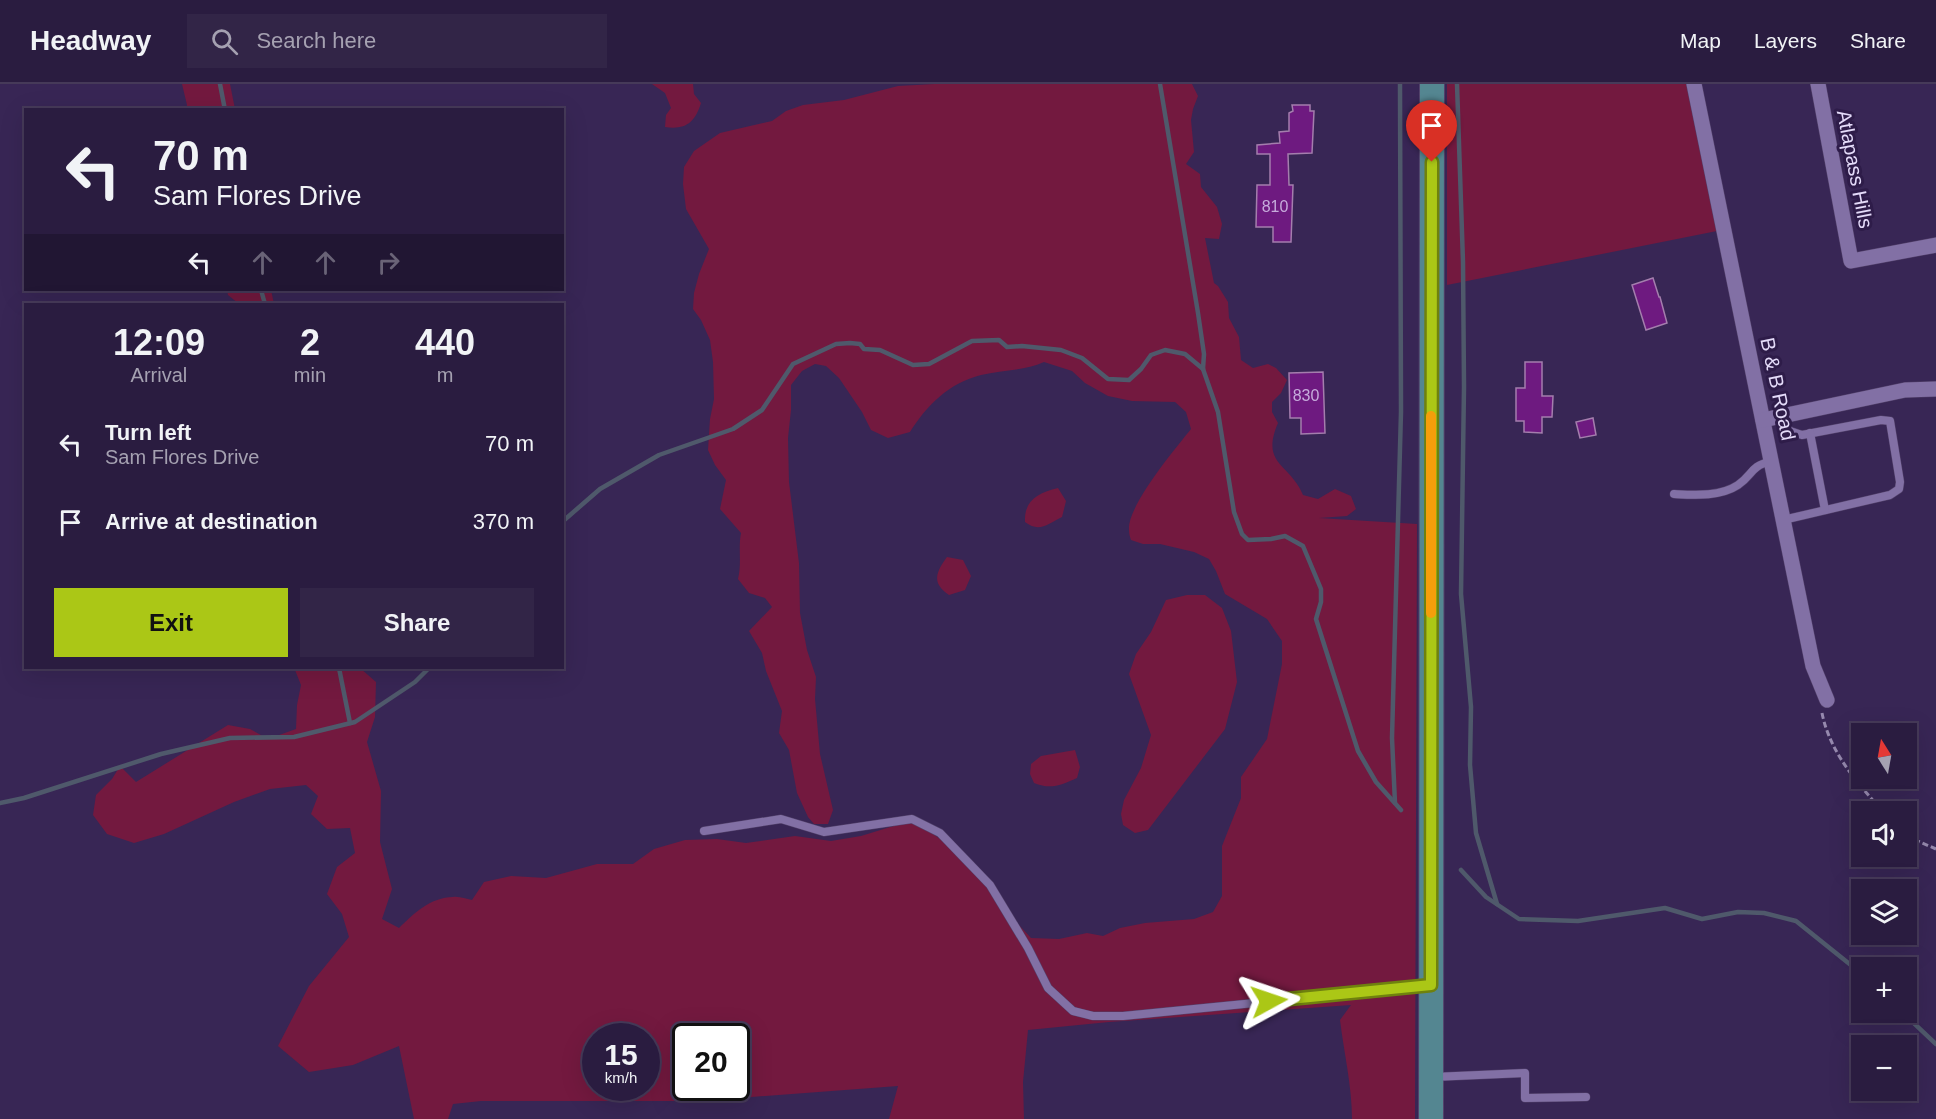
<!DOCTYPE html>
<html lang="en">
<head>
<meta charset="utf-8">
<style>
	body { margin:0; font-family:Arial,sans-serif; background:#322547; color:#f1f3f6; height:100vh; display:flex; flex-direction:column; font-size:22px; white-space:nowrap }
	* { box-sizing:border-box; margin:0 }
	p { font-size:20px; color:#a5a1b1 }
	.icon { flex:none; width:33px; height:33px; fill:none; stroke:currentColor; stroke-width:2; stroke-linecap:round; stroke-linejoin:round }
	.map { position:relative; flex:1; overflow:hidden }
	.details { position:absolute; left:24px; top:219px; width:540px; height:366px; display:flex; flex-direction:column; background:#2a1c40; border-radius:0px; box-shadow:0 6px 24px #0002,0 0 0 2px #463a59 }
	.details>* { flex:none }
	.guide { position:absolute; left:24px; top:24px; width:540px; height:183px; border-radius:0px; box-shadow:0 6px 24px #0002,0 0 0 2px #463a59; background:#2a1c40; color:#f1f3f6; overflow:hidden }
	.needle { width:39px; rotate:349deg }
	.controls { position:absolute; left:1851px; top:639px; display:grid; gap:12px }
	.controls a { display:grid; place-items:center; width:66px; height:66px; border-radius:0px; background:#2a1c40; box-shadow:0 6px 24px #0002,0 0 0 2px #463a59; font-size:30px }
	.speed { position:absolute; left:582px; top:939px; display:flex; gap:12px; font-size:30px; font-weight:700; text-align:center }
	.speed>* { display:grid; place-content:center; width:78px; height:78px; border-radius:50%; background:#2a1c40; box-shadow:0 6px 24px #0002,0 0 0 2px #463a59; line-height:1 }
	.speed small { font-size:15px; font-weight:400 }
	.speed .limit { border:3px solid #111; border-radius:9px; background:#fff; color:#111 }
	.pin { position:absolute; display:grid; place-items:center; width:51px; height:51px; color:#fff; margin:-62px -26px; border-radius:50% 50% 50% 0; rotate:-45deg; box-shadow:0 0 6px #0007 }
	.pin .icon { rotate:45deg }
	.me { position:absolute; width:66px; margin:-33px; rotate:85deg; stroke-linejoin:round; filter:drop-shadow(0 0 4px #0008) }
	.turn { display:flex; align-items:center; gap:21px; height:126px; padding:0 30px; font-size:27px }
	.turn .icon { width:78px; height:78px; stroke-width:2.5 }
	.turn b { display:block; font-size:42px; line-height:51px }
	.lanes { display:flex; align-items:center; height:57px; padding:0 30px; background:#0003; justify-content:center; gap:30px; direction:ltr }
	.lanes .off { opacity:.35 }
	.eta { display:flex; justify-content:space-evenly; align-items:center; height:102px; text-align:center }
	.eta b { font-size:36px; font-weight:700; line-height:42px }
	.action { display:flex; gap:12px; margin-top:auto; padding:12px 30px }
	.action a { flex:1; height:69px; border-radius:0px; background:#abc716; color:#111; font-size:24px; font-weight:700; line-height:69px; text-align:center }
	.action a+a { background:#322547; color:#f1f3f6 }
	ul { padding:0; list-style:none }
	li { display:flex; align-items:center; gap:18px; height:78px; padding:0 30px }
	li div { flex:1 }
	li b { display:block; font-size:22px }
	li em { font-style:normal }
	header { display:flex; align-items:center; gap:36px; box-sizing:border-box; height:84px; padding:0 30px; background:#2a1c40; border-bottom:2px solid #463a59 }
	header strong { font-size:28px }
	nav { display:flex; gap:33px; margin-inline-start:auto; font-size:21px }
	.search { width:420px; height:54px; background:#322547; display:flex; align-items:center; gap:15px; box-sizing:border-box; padding:0 21px; border-radius:0px; color:#a5a1b1; font-size:22px }
	.map>svg:first-child { display:block }
	.green { fill:#73193f; fill-rule:evenodd }
	.lines { fill:none; stroke-linecap:round; stroke-linejoin:round }
	.stream { stroke:#4f596b; stroke-width:4.5 }
	.building { fill:#6e1a80; stroke:#a47ead; stroke-width:1.5 }
	.service-casing { stroke:#53426b; stroke-width:9 }
	.minor-casing { stroke:#53426b; stroke-width:16 }
	.primary-casing { stroke:#53426b; stroke-width:26 }
	.path { stroke:#9689ae; stroke-width:3; stroke-dasharray:6 3; stroke-linecap:butt }
	.service { stroke:#8270a5; stroke-width:8 }
	.minor { stroke:#8270a5; stroke-width:15 }
	.primary { stroke:#548691; stroke-width:24 }
	.route-casing { stroke:#6f810e; stroke-width:15 }
	.route { stroke:#abc716; stroke-width:10 }
	.slow { stroke:#f59e0b; stroke-width:10 }
	.labels { text-anchor:middle; stroke-width:6; stroke-linejoin:round; paint-order:stroke }
	.number-label { font-size:16px; fill:#c6abdb }
	.street-label { font-size:20px; fill:#e4dbf9; stroke:#2e1c49 }
</style>
</head>
<body>
<header>
<strong>Headway</strong>
<div class="search"><svg class="icon" aria-label="search" viewBox="0 0 24 24"><circle cx="10" cy="10" r="6"/><path d="M15 15l6 6"/></svg>Search here</div>
<nav><a>Map</a><a>Layers</a><a>Share</a></nav>
</header>
<div class="map">
<svg width="1936" height="1035" viewBox="0 0 1936 1035">
	<rect width="100%" height="100%" fill="#382655"/>
	<g class="green">
		<path d="M182,0h48l5,25h-49l1,-4z"/>
		<path d="M652,0h41l1,10 7,9c-6,20 -16,27 -36,24l1,-12 5,-7 -6,-15z"/>
		<path d="M934,0h258l6,12 -5,13 -2,11 3,32 -8,12 14,10 1,13 16,20 5,17 -3,15 -14,-1 9,45 4,3 10,16 1,16 10,19 2,23 12,8 15,-4 8,4 11,12 -6,13 -9,9v10l6,11c-18,42 12,40 25,72l15,4 17,-10 16,7 5,13 -9,7 -28,2 98,6 -2,595h-63c0,-33 -8,-66 -12,-99l11,-15 -242,17 -81,8 -5,52 1,37h-135l9,-33 -199,15h-218l-28,3 -5,15h-34l-15,-73 -46,19 -44,7 -31,-26 31,-60 40,-49 -7,-23 -15,-20 10,-27 18,-14 -5,-25 -23,1 -16,-15 7,-18 -12,-11 -36,4 -36,13 -70,32 -30,9 -27,-9 -14,-19 3,-20 16,-16 8,-13 16,16 92,-57 22,4 18,10 28,-10 1,-24 4,-20 -6,-15 1,-2h64l16,14 -1,35 -8,25 14,49 -1,51 12,47 -10,30 17,9c14,-14 32,-31 54,-31 6,-1 13,2 19,3l12,-18 27,-6 35,2 51,-14h36l21,-15 31,-9 32,-1 29,4 49,-7 36,5 30,-5 52,-16 30,21 13,4 51,67 24,26 28,1 28,-6 16,3 17,-8 25,-5 49,-4 19,-7 9,-16v-50l19,-48v-21l26,-38 15,-75v-23l-15,-22 -42,-25 -9,-23 -7,-12 -15,-7 -34,-8h-17l-12,-4c-1,-3 -2,-6 -2,-10 -2,-24 46,-81 62,-101l-5,-17 -11,-10 -43,-1 -24,-5 -23,-13 -13,-12 -28,-9c-20,9 -42,8 -63,13 -32,8 -54,30 -71,57l-22,6 -17,-8 -9,-18 -23,-34 -13,-12 -11,-2 -13,7 -11,14v25l-3,28 1,44 10,81 1,50 7,37 9,27 -1,22 5,55 13,56 -5,14h-14l-6,-7 -11,-24 -8,-43 -10,-17 3,-22 -16,-40 -4,-18 -13,-22 23,-24 -7,-9 -16,-5 -11,-14c4,-16 0,-31 3,-46l-21,-24 6,-29 -11,-15 -7,-15 2,-31 4,-20 -1,-37 -3,-22 -9,-20 -8,-11 1,-16 5,-19 10,-25 -23,-40 -3,-25 1,-17 10,-16 26,-18 52,-12 14,-10 17,-6 41,-5 54,-14zM596,952h50v52h-50zM686,952h50v52h-50z"/>
		<path d="M1447,0h240l30,147 -270,54z"/>
		<path d="M227,206h44l3,14h-35l-11,-9z"/>
		<path d="M1058,404l8,13 -4,16c-14,7 -23,16 -37,5 -1,-22 13,-29 33,-34z"/>
		<path d="M947,473l16,3 8,16 -6,14 -16,5c-18,-12 -13,-23 -2,-38z"/>
		<path d="M1187,511h18l17,13 9,23 6,51 -12,47 -77,101 -13,3 -12,-8 -2,-11 3,-14 17,-32 10,-33 -22,-61 7,-20 15,-22 15,-32z"/>
		<path d="M1075,666l5,17 -3,11c-16,7 -26,12 -43,5l-4,-9 1,-10 10,-8z"/>
	</g>
	<g class="lines">
		<g class="stream">
			<path d="M220,0l5,26"/>
			<path d="M1160,0l38,229 6,41 -1,15 15,43 16,100 8,22 6,6 23,-1 14,-3 18,10 18,43v13l-5,17 42,132 18,31 25,28"/>
			<path d="M1457,0l6,178 1,125 -3,207 10,113 -1,58 6,68 21,71"/>
			<path d="M261,206l4,14"/>
			<path d="M562,438l38,-33 59,-34 74,-26 29,-19 31,-46 43,-20 14,-1 10,1 4,5 16,1 33,15 16,-1 43,-23 27,-1 8,7 15,-1 39,4 21,8 26,21 21,1 12,-11 10,-14 14,-5 20,4 18,15"/>
			<path d="M339,584l11,55"/>
			<path d="M0,719l24,-5 137,-44 69,-16 64,-1 61,-15 60,-40 14,-14"/>
			<path d="M1395,719l-3,-65 9,-326 -1,-328"/>
			<path d="M1461,786l25,27 33,22 59,2 87,-13 37,11 36,-7 26,1 32,8 66,53"/>
			<path d="M1902,928l34,32"/>
		</g>
	</g>
	<g class="building">
		<path d="M1292,21h18v6h4l-2,42 -24,1 1,31h4l-2,57h-18v-15h-17l1,-42h13v-31h-13v-9l23,-2 -1,-11 10,-1v-18l4,-2z"/>
		<path d="M1653,194l6,19h1l7,26 -21,7 -14,-45z"/>
		<path d="M1525,278h17v34h11l-1,21h-10v16l-18,-1v-11h-8v-33h9z"/>
		<path d="M1323,288l2,61 -24,1v-16h-11l-1,-45z"/>
		<path d="M1593,334l3,17 -16,3 -4,-16z"/>
	</g>
	<g class="lines">
		<defs>
			<g id="service">
				<path d="M1779,333l11,14 12,4 79,-15 9,1 10,61 -1,7 -9,6 -107,25"/>
				<path d="M1810,349l15,77"/>
				<path d="M1674,410c20,1 46,3 64,-9 16,-11 11,-18 33,-24"/>
				<path d="M704,747l77,-12 43,13 88,-13 28,14 50,52 38,63 20,40 25,23 20,5h30l304,-30"/>
				<path d="M1433,993l92,-4v25l61,-1"/>
			</g>
			<g id="minor">
				<path d="M1694,0l119,582 14,34"/>
				<path d="M1818,0l33,177 85,-16"/>
				<path d="M1763,336l142,-30 31,-1"/>
			</g>
			<path id="primary" d="M1431,1035l1,-1035"/>
		</defs>
		<use href="#service" class="service-casing"/>
		<use href="#minor" class="minor-casing"/>
		<use href="#primary" class="primary-casing"/>
		<g class="path">
			<path d="M1822,629c8,40 35,69 61,99"/>
			<path d="M1906,752l30,13"/>
		</g>
		<use href="#service" class="service"/>
		<use href="#minor" class="minor"/>
		<use href="#primary" class="primary"/>
	</g>
	<g class="lines">
		<defs>
			<path id="route" d="M1269,917l162,-16 1,-823"/>
		</defs>
		<use href="#route" class="route-casing"/>
		<use href="#route" class="route"/>
		<path class="slow" d="M1431,529v-197"/>
	</g>
	<g class="labels">
		<g class="number-label">
			<text x="1275" y="128">810</text>
			<text x="1306" y="317">830</text>
		</g>
		<g class="street-label">
			<text transform="translate(1855 85) rotate(79)" y="7">Atlapass Hills</text>
			<text transform="translate(1778 305) rotate(78)" y="7">B &amp; B Road</text>
		</g>
	</g>
</svg>
<div class="controls">
<a><svg class="needle" viewBox="-14 -14 28 28"><path d="M0-13l5 13h-10z" fill="#e53935"/><path d="M0 13l5-13h-10z" fill="#a5a1b1"/></svg></a>
<a><svg class="icon" aria-label="sound" viewBox="0 0 24 24"><path d="M4 9h4l5-4v14l-5-4H4zM17 9q2 3 0 6"/></svg></a>
<a><svg class="icon" aria-label="layers" viewBox="0 0 24 24"><path d="M12 4l9 5-9 5-9-5zM3 14l9 5 9-5"/></svg></a>
<a>+</a>
<a>−</a>
</div>
<div class="speed"><div>15<small>km/h</small></div><div class="limit">20</div></div>
<div class="pin" style="left:1432px;top:78px;background:#d93025"><svg class="icon" aria-label="arrive" viewBox="0 0 24 24"><path d="M6 21V4h12l-3 4 3 4H6"/></svg></div>
<svg class="me" style="left:1269px;top:917px" viewBox="-20 -20 40 40"><path d="M0-17L14 15 0 8-14 15z" fill="#abc716" stroke="#fff" stroke-width="4"/></svg>
<div class="guide">
<div class="turn"><svg class="icon" aria-label="left" viewBox="0 0 24 24"><path d="M17 20v-9H6M10 6l-5 5 5 5"/></svg><div><b>70 m</b>Sam Flores Drive</div></div>
<div class="lanes"><svg class="icon" aria-label="left" viewBox="0 0 24 24"><path d="M17 20v-9H6M10 6l-5 5 5 5"/></svg><svg class="icon off" aria-label="ahead" viewBox="0 0 24 24"><path d="M12 20V5M6 11l6-6 6 6"/></svg><svg class="icon off" aria-label="ahead" viewBox="0 0 24 24"><path d="M12 20V5M6 11l6-6 6 6"/></svg><svg class="icon off" aria-label="right" viewBox="0 0 24 24"><path d="M7 20v-9h11M14 6l5 5-5 5"/></svg></div>
</div>
<section class="details">
<div class="eta">
<div><b>12:09</b><p>Arrival</p></div>
<div><b>2</b><p>min</p></div>
<div><b>440</b><p>m</p></div>
</div>
<ul>
<li><svg class="icon" aria-label="left" viewBox="0 0 24 24"><path d="M17 20v-9H6M10 6l-5 5 5 5"/></svg><div><b>Turn left</b><p>Sam Flores Drive</p></div><em>70 m</em></li>
<li><svg class="icon" aria-label="arrive" viewBox="0 0 24 24"><path d="M6 21V4h12l-3 4 3 4H6"/></svg><div><b>Arrive at destination</b></div><em>370 m</em></li>
</ul>
<div class="action"><a>Exit</a><a>Share</a></div>
</section>
</div>
</body>
</html>
